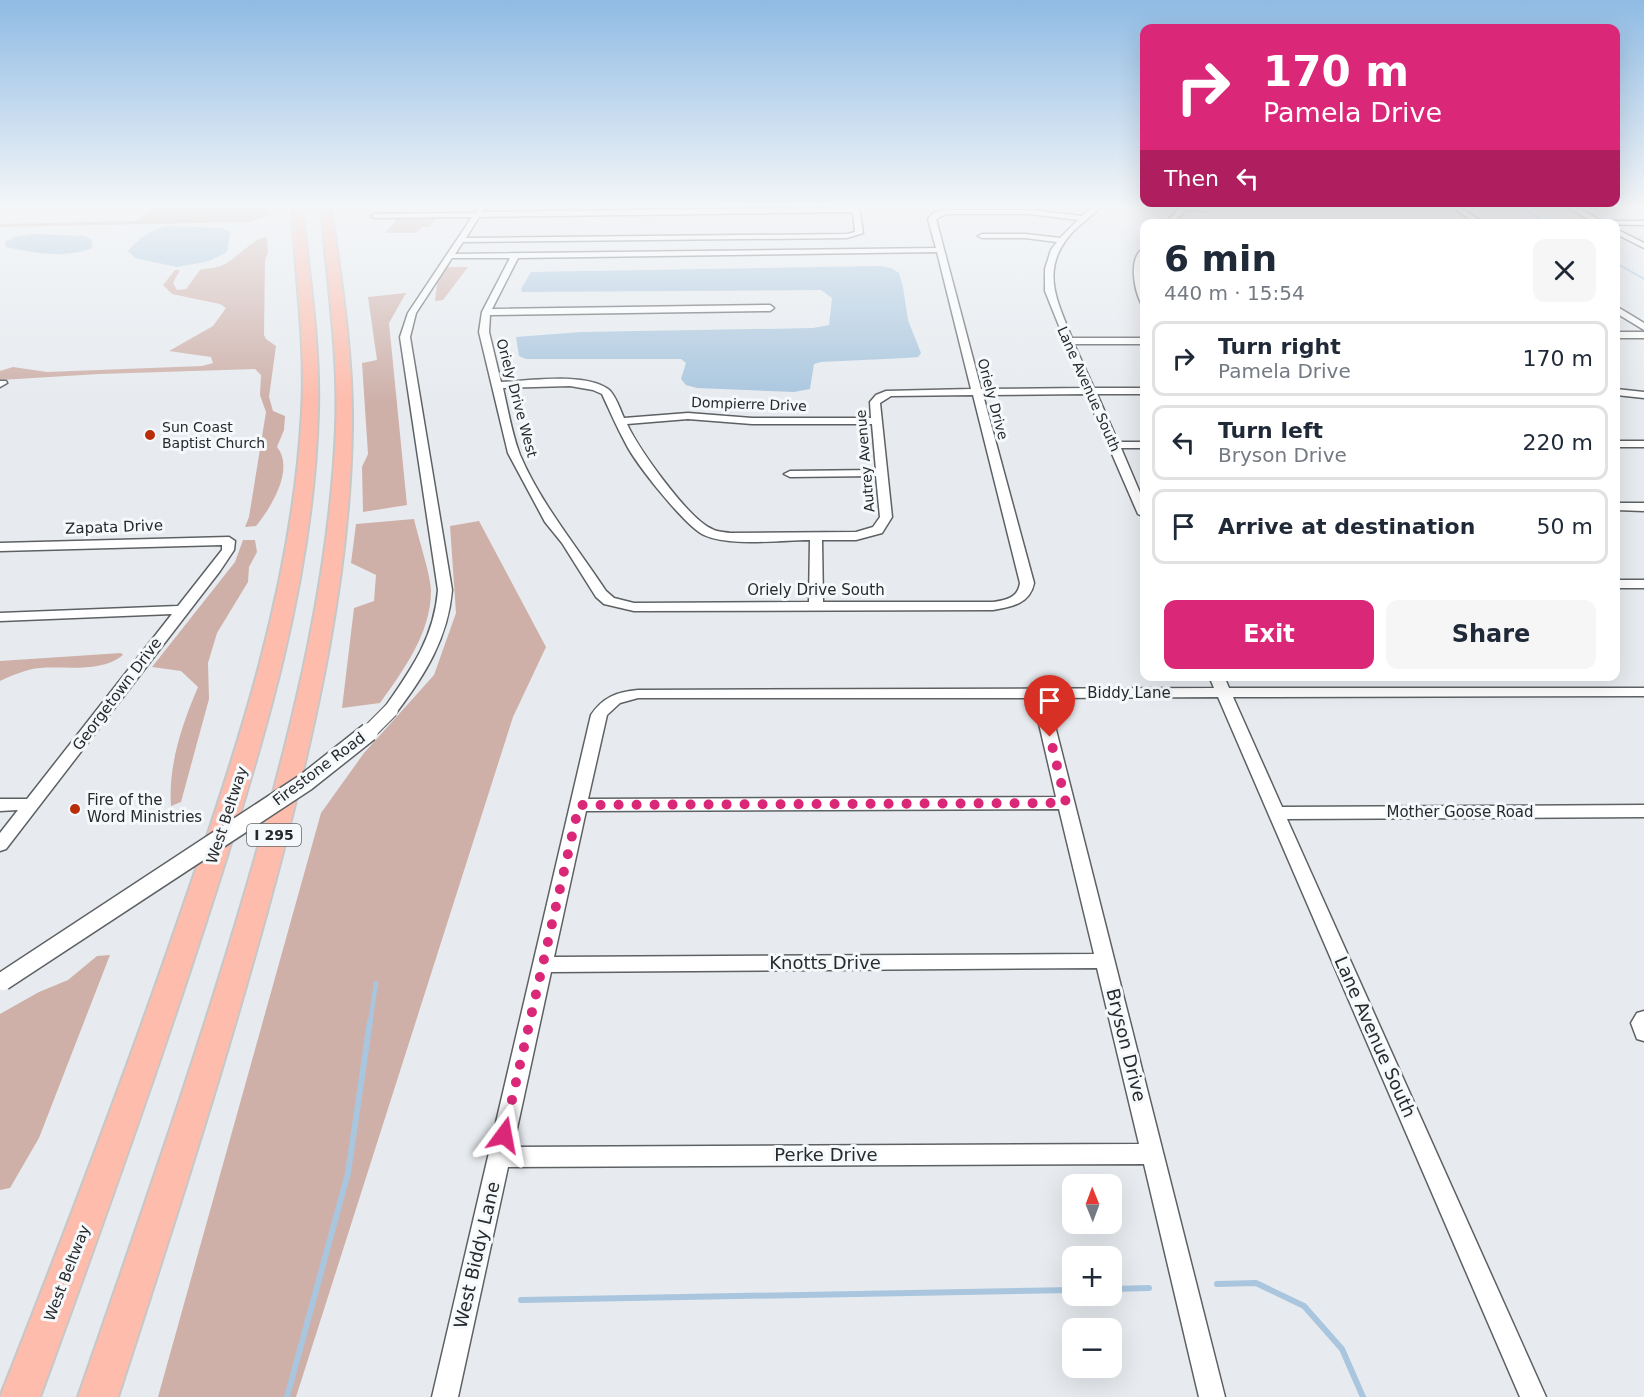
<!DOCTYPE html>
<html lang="en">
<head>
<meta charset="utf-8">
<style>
	body { margin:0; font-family:"DejaVu Sans",sans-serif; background:#f6f6f7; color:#1f2937; height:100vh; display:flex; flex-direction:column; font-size:22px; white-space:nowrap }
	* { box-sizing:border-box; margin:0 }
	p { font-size:20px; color:#747a83 }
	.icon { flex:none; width:33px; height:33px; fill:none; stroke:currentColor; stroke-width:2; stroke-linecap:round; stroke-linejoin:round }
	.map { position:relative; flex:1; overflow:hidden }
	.drawer { position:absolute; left:1140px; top:219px; width:480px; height:462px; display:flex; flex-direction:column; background:#fff; border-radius:12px; box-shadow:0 6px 24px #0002 }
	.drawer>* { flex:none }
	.guide { position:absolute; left:1140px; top:24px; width:480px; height:183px; border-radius:12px; box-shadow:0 6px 24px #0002; background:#db2777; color:#fff; overflow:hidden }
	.needle { width:39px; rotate:359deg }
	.fabs { position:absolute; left:1062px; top:1174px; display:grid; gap:12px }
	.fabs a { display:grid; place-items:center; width:60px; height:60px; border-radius:12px; background:#fff; box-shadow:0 6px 24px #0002; font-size:30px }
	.pin { position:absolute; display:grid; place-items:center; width:51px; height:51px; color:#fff; margin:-62px -26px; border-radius:50% 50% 50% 0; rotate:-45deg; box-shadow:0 0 6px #0007 }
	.pin .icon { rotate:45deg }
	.me { position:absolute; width:66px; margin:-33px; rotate:13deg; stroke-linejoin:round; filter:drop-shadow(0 0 4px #0008) }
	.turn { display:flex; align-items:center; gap:21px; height:126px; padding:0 24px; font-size:27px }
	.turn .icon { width:78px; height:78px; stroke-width:2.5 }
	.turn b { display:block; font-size:42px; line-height:51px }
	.then { display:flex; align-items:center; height:57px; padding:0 24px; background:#0003; gap:12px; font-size:22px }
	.round { display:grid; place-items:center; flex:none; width:63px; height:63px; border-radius:12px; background:#f6f6f7 }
	.overview { display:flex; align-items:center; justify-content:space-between; height:102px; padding:0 24px }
	h1 { font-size:36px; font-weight:600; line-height:45px }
	.primary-button { display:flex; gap:12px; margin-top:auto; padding:12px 24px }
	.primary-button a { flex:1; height:69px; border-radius:12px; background:#db2777; color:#fff; font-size:24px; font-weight:600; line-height:69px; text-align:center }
	.primary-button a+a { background:#f6f6f7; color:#1f2937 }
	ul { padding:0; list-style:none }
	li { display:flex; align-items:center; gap:18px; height:75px; margin:0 12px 9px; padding:0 12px; border:3px solid #e0e1e3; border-radius:12px }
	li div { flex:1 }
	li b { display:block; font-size:22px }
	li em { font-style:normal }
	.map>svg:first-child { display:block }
	.green { fill:#ceb0a9 }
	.water { fill:#a9c6de }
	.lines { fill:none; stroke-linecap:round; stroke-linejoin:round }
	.stream-far2 { stroke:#a9c6de; stroke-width:2 }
	.stream-far1 { stroke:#a9c6de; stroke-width:4.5 }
	.stream { stroke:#a9c6de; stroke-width:6 }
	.minor-casing { stroke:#5d6164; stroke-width:3 }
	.highway-casing { stroke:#c7c7c8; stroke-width:4 }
	.minor { fill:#fff; fill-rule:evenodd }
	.highway { fill:#fdbcac; fill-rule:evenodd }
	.minor-bridge-far1-casing { stroke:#5d6164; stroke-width:16; stroke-linecap:butt }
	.minor-bridge-casing { stroke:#5d6164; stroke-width:21; stroke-linecap:butt }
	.minor-bridge-far1 { stroke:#fff; stroke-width:14 }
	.minor-bridge { stroke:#fff; stroke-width:18 }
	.route { stroke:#db2777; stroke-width:10; stroke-dasharray:0 18 }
	.poi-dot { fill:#b92e08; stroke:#f5f9fc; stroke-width:2 }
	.labels { text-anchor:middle; stroke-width:6; stroke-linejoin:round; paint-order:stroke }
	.far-street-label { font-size:14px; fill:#27292a; stroke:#f5f9fc }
	.far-poi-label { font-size:14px; fill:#27292a; stroke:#f5f9fc; text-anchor:start }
	.shield { fill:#f5f9fc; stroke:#656769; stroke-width:1.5 }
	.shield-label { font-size:14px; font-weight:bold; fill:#27292a }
	.street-label { font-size:15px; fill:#27292a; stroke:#f5f9fc }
	.poi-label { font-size:15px; fill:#27292a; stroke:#f5f9fc; text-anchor:start }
	.near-street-label { font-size:18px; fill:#27292a; stroke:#f5f9fc }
</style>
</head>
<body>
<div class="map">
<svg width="1644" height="1397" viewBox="0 0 1644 1397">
	<rect width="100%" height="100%" fill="#e7ebef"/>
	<g class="green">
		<path d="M153,207h116l4,6 -22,9 -251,5v-3l136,-3z"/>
		<path d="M437,217l-7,10h-8l-5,6h-32l13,-15z"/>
		<path d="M267,237l1,15 -3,8 -1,75 2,4 10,7 -7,51 4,14 12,5 -1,14 -7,17c18,22 -6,61 -21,79l-11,1 4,-10 17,-105 -6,-17 1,-20 -6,-6 -156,5 -99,6v-9l13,-4 34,5 155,-6 11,-3 -2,-6 -42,-6 44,-25 13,-18 -6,-4 -48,-10 -9,-9 12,-15h5l-7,13 4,7 9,-1 14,-19c8,-2 17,-2 23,-5 16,-8 28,-26 44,-28z"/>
		<path d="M446,267h22l-25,33 -8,1 2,-17z"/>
		<path d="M406,293l-17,30 18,182 -44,7 -1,-45 6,-13 -6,-91 15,-3 -9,-63z"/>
		<path d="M414,519c4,18 17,57 17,72 0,42 -28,80 -51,112l-38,5 12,-100 20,-7 2,-26 -25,-12 5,-39z"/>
		<path d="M479,521l67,126 -33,70 -217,680h-138l163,-584 43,-60 70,-78 22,-62 -6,-87z"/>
		<path d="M243,540h12l2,12 -8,15 -1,15 -31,51 -9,30 1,36 -28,103 -10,4c-3,-40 11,-82 27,-119l-17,-16 -29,-4 83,-105z"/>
		<path d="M121,653l2,2c-21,18 -57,11 -83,13 -13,1 -27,7 -40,13v-20z"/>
		<path d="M110,955l-71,183 -29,50 -10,2v-176l39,-22 29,-12 29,-24z"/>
	</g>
	<g class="water">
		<path d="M169,226l52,2 9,4 -3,20 -18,9 -32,6 -42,-9 -7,-7c13,-15 22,-21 41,-25z"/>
		<path d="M33,234l52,2 7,4v8c-28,11 -58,5 -86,-1l-1,-5 9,-5z"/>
		<path d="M880,266l11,2 8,5 4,14 5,33 13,33 -3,4 -13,1 -84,4 -7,2 -4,25 -16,3 -97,-4 -11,-3 -5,-6 5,-16 -5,-4h-155l-7,-3 -3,-19 65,-5 232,-4 16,-3 3,-27 -11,-8 -299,2 -1,-3 10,-17z"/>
	</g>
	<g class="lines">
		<g class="stream-far2">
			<path d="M1520,207l29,17"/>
			<path d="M1616,263l28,16"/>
		</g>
		<path class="stream-far1" d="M370,1023l6,-40"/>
		<g class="stream">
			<path d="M1217,1284l39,-1 48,23 38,43 21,48"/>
			<path d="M1112,1289l37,-1"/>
			<path d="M521,1300l551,-10"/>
			<path d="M287,1397l61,-224 22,-152"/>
		</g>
		<defs>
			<g id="minor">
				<path d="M479,207h7l-4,5 377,-5 4,26 -16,5 -384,4 -8,12 481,-6 -8,-29 6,-7 12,-2h84l52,6 11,-9h7c-8,10 -21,17 -30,28 -30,35 -13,66 2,103h72v6h-70l20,44h50v6h-47l21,48h26v6h-23l23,54v15l-6,-3 -52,-120 -103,1 51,188c-4,21 -23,24 -41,27l-359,1 -30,-7 -8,-7 -34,-54 -17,-21 -37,-69 -29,-121 3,-20 28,-54h-58l-36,55 -6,24 42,253c-4,48 -27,85 -56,123h-10l-3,-3c27,-39 51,-71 55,-120l-38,-253 8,-24 64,-96 -97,1 -4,-2 4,-2 100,-1zM853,212l2,20 -8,2 -381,4 13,-21zM946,214h84l48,6 -18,18 -35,-4h-43l-4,2 4,2h43l32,4 -6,8 -6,19v22l39,97 -103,1 -45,-170zM937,252l34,137 -85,2 -10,4 -6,7 1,16h-119l-64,-5 -64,5c-4,-9 -9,-24 -16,-29 -24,-17 -79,-8 -107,-7l-12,-50 1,-17 280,-4 4,-3 -4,-3 -278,4 26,-51zM570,386l23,4 9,4c8,17 15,34 24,50 10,20 59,82 78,91 26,12 77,5 106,5l-1,62 -175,1 -20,-5 -8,-7c-29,-44 -65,-87 -86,-136 -8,-21 -12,-45 -17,-67zM973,395l47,188c-2,15 -14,17 -27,19h-170l-1,-62h34l26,-7 10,-16 -12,-114 11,-7zM688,419l64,5h120l4,46 -86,1 -6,3 6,3 86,-1 4,41 -7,10 -17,5 -126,1c-6,-1 -13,-1 -18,-4 -24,-10 -74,-81 -85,-105z"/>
				<path d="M1175,207h29l5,2 -4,2 -19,-1 -14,14h-8l15,-15z"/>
				<path d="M1452,207h8l25,17h-9z"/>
				<path d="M1567,207h9l26,14h42v4l-48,-1z"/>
				<path d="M1616,229l28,14v5l-28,-14z"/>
				<path d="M1144,248v56l-3,-1c-7,-14 -13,-46 3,-55z"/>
				<path d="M1616,306l28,17v7l-28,-17z"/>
				<rect x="1616" y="332" width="28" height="6"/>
				<path d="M0,381h6l1,2 -7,4z"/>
				<path d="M1616,389l28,3v6l-28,-3z"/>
				<rect x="1616" y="441" width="28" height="6"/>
				<path d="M1616,503h28v8l-28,-1z"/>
				<path d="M229,537l6,4 -1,9 -14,21 -214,278 -6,2v-18l18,-23 -18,1v-12h27l145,-185 -172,7v-8l178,-7 44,-56v-5l-222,6v-8z"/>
				<rect x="1616" y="580" width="28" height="8"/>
				<path d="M1209,676h15l5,12h415v8l-411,1 49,110 362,-2v12l-357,2 259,578h-26l-302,-700 -170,1 177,699h-26l-55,-233 -636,3 -50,230h-26l159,-682c12,-18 26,-23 47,-25l576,-2zM638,698h395l23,99 -468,2 19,-84 13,-12zM1059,809l35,145 -540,3 32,-146zM1097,968l42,176 -626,3 38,-175z"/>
				<path d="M1644,1011v30l-7,-2 -6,-16 6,-10z"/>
			</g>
			<g id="highway">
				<path d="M292,207h10c7,68 18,136 16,204 -4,165 -53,327 -103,483 -54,169 -114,336 -175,503h-40c65,-164 128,-329 185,-496 55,-159 108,-321 117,-489 4,-69 -7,-137 -10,-205z"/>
				<path d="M321,207h10c10,73 22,146 21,220 -2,146 -34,289 -70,429 -48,183 -106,362 -164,541h-40c62,-179 125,-357 177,-539 40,-141 75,-284 81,-430 3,-74 -9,-147 -15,-221z"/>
			</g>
		</defs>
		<use href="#minor" class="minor-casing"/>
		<use href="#highway" class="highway-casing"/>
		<use href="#minor" class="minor"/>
		<use href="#highway" class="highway"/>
		<defs>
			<path id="minor-bridge-far1" d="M367,734l24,-24"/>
			<path id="minor-bridge" d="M3,981l303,-199 63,-50"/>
		</defs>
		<use href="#minor-bridge-far1" class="minor-bridge-far1-casing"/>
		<use href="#minor-bridge" class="minor-bridge-casing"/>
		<use href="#minor-bridge-far1" class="minor-bridge-far1"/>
		<use href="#minor-bridge" class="minor-bridge"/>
	</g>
	<linearGradient id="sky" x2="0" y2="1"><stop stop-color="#8fbbe4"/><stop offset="0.51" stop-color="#f4f6f8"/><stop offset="1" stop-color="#f4f6f8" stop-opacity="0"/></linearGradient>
	<rect width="1644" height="402" fill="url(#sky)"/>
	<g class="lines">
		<path class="route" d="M504,1135l75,-330 487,-2 -16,-66"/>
	</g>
	<g class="poi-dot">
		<circle cx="150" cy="435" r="6"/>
		<circle cx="75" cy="809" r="6"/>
	</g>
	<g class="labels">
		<g class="far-street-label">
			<text transform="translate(1089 389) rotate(66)" y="5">Lane Avenue South</text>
			<text transform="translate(517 398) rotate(75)" y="5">Oriely Drive West</text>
			<text transform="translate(993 399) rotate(75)" y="5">Oriely Drive</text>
			<text transform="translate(749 404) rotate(2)" y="5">Dompierre Drive</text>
			<text transform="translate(865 461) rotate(-95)" y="5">Autrey Avenue</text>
		</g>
		<g class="far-poi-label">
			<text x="162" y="432">Sun Coast<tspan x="162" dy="16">Baptist Church</tspan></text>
		</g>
		<rect class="shield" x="247" y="824" width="54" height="22" rx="4.5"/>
		<g class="shield-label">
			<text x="274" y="840">I 295</text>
		</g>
		<g class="street-label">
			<text transform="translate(114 527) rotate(-2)" y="5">Zapata Drive</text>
			<text x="816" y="595">Oriely Drive South</text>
			<text x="1129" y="698">Biddy Lane</text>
			<text transform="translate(117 694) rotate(-53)" y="5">Georgetown Drive</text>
			<text transform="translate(319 769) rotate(-37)" y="5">Firestone Road</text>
			<text x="1460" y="817">Mother Goose Road</text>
			<text transform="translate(227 815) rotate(-72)" y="5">West Beltway</text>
			<text transform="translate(67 1273) rotate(-69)" y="5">West Beltway</text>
		</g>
		<g class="poi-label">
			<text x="87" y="805">Fire of the<tspan x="87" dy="17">Word Ministries</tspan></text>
		</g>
		<g class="near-street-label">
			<text x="825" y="969">Knotts Drive</text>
			<text transform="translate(1375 1037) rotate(66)" y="6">Lane Avenue South</text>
			<text transform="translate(1126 1045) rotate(76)" y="6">Bryson Drive</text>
			<text x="826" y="1161">Perke Drive</text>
			<text transform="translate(477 1255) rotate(-77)" y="6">West Biddy Lane</text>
		</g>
	</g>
</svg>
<div class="fabs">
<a><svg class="needle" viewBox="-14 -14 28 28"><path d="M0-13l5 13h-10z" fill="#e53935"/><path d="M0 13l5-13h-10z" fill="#747a83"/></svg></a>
<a>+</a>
<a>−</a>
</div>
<div class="pin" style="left:1050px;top:737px;background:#d93025"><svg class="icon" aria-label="arrive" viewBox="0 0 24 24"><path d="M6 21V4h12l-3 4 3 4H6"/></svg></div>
<svg class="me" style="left:504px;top:1135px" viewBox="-20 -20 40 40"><path d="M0-17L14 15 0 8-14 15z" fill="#db2777" stroke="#fff" stroke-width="4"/></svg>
<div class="guide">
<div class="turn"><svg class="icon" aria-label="right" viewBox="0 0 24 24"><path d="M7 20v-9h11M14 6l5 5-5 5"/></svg><div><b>170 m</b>Pamela Drive</div></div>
<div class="then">Then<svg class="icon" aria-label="left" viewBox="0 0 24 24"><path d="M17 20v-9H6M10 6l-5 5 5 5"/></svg></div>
</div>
<section class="drawer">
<div class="overview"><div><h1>6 min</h1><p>440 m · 15:54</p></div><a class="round"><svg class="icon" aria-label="close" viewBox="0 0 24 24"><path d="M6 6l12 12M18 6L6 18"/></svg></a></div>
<ul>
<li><svg class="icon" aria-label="right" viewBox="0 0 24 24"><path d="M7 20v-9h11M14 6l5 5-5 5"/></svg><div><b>Turn right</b><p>Pamela Drive</p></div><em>170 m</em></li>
<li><svg class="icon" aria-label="left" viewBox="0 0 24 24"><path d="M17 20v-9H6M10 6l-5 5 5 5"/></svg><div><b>Turn left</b><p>Bryson Drive</p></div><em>220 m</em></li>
<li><svg class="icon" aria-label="arrive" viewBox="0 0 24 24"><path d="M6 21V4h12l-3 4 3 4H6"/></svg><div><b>Arrive at destination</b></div><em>50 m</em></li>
</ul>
<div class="primary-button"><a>Exit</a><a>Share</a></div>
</section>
</div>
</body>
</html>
